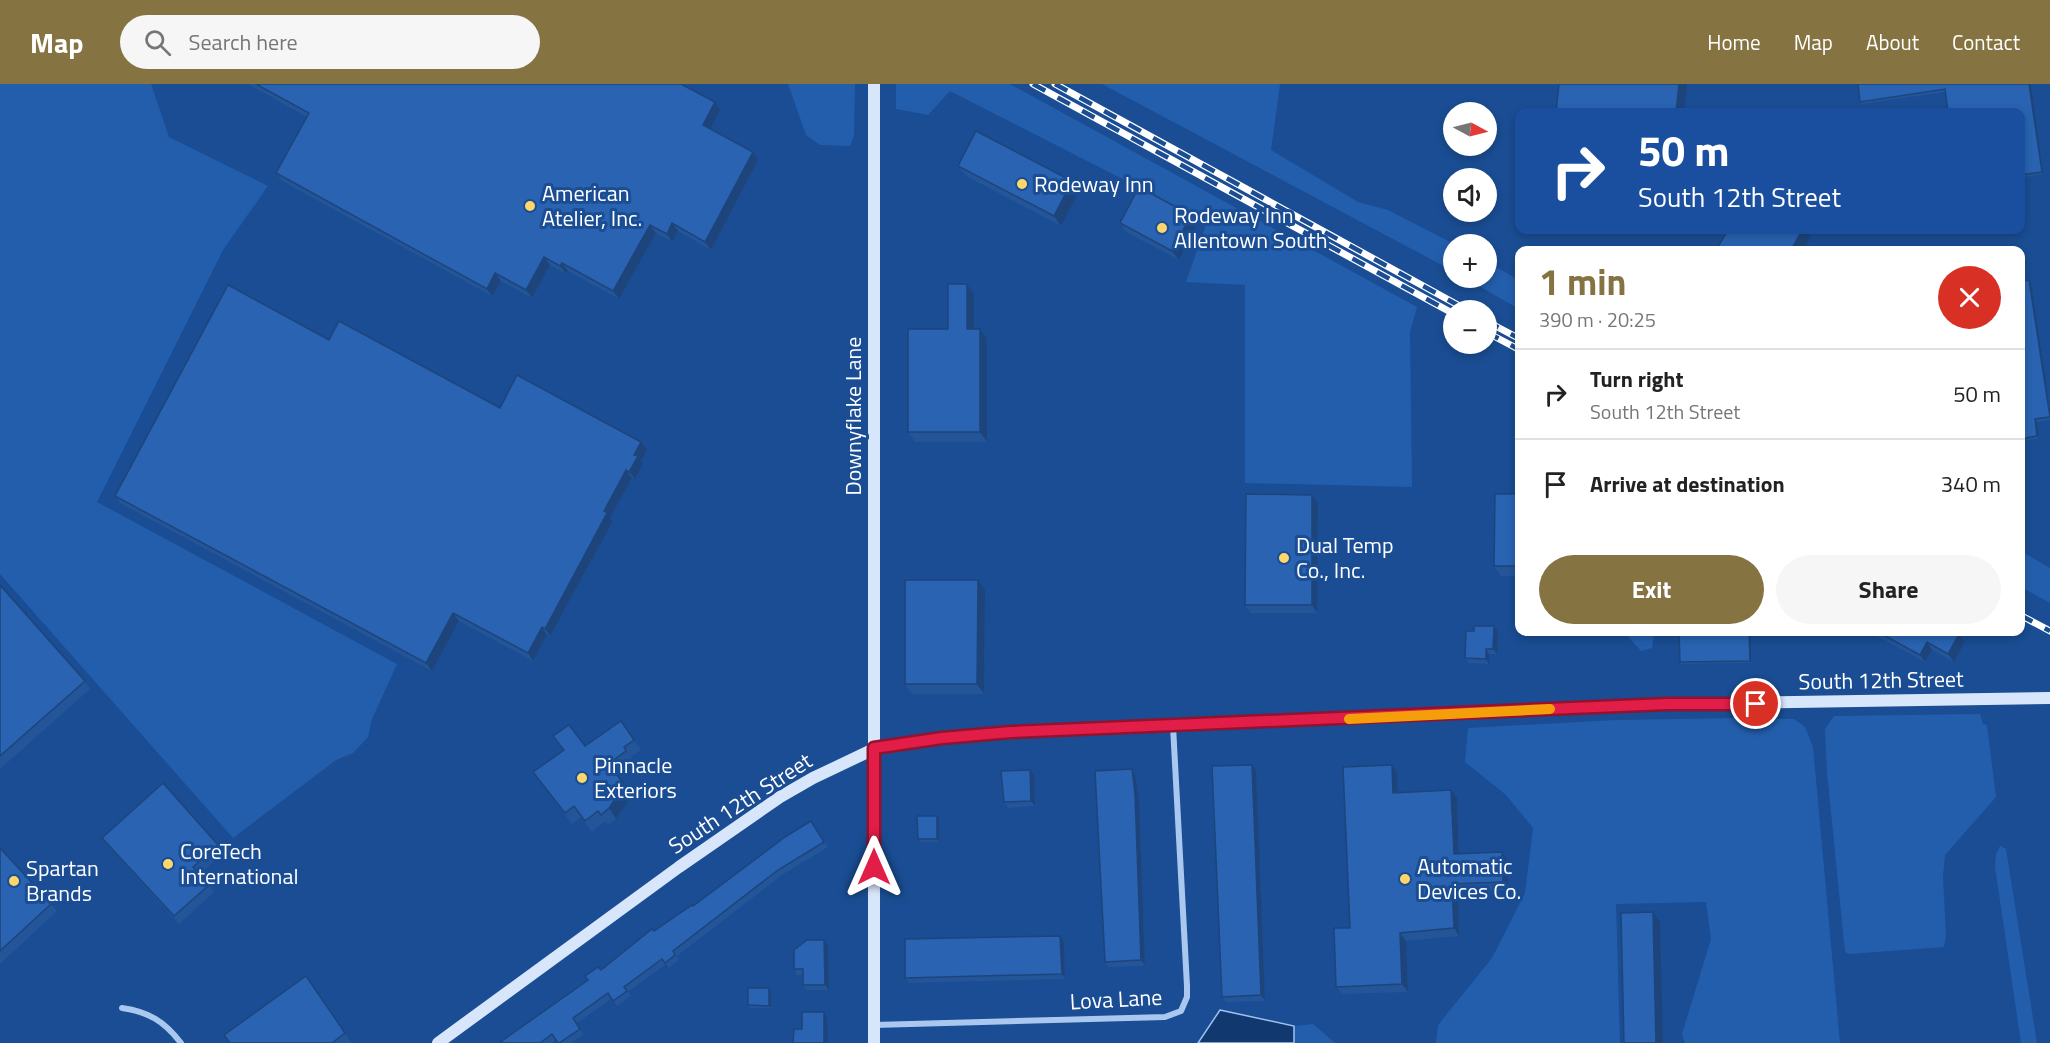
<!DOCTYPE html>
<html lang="en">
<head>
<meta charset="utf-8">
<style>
	body { margin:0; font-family:"Titillium Web",sans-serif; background:#f6f6f6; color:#222; height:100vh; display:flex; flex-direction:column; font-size:22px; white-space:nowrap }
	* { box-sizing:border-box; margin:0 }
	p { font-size:20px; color:#767676 }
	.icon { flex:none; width:33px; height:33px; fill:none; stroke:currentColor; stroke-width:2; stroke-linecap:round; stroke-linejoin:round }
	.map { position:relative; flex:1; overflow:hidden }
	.sheet { position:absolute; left:1515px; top:162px; width:510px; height:390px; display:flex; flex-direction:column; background:#fff; border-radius:12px; box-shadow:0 3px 9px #0003 }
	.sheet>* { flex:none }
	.top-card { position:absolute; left:1515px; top:24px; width:510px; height:126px; border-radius:12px; box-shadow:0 3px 9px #0003; background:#1a4fa0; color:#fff; overflow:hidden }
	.needle { width:39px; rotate:97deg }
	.controls { position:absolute; left:1443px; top:18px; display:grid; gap:12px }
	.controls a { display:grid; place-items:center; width:54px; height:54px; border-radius:50%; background:#fff; box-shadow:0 3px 9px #0003; font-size:30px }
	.pin { position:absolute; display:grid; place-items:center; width:51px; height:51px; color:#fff; margin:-26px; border:3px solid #fff; border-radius:50%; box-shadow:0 2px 6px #0007 }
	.me { position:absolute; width:66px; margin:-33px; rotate:0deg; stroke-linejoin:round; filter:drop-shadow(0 0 4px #0008) }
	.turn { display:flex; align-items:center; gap:21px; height:126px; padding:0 24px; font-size:27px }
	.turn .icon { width:78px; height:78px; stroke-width:2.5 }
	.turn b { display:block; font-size:42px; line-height:51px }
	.round { display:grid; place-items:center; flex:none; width:63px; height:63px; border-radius:32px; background:#f6f6f6 }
	.summary { display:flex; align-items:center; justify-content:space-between; height:102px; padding:0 24px }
	h1 { font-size:36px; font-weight:700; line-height:45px; color:#857342 }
	.action { display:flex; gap:12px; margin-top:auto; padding:12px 24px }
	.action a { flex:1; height:69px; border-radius:36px; background:#857342; color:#fff; font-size:24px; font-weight:700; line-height:69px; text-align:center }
	.action a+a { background:#f6f6f6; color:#222 }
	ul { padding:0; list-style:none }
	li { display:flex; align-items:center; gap:18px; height:90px; padding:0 24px; border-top:2px solid #e0e0e0 }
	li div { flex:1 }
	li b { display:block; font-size:22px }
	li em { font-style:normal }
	header { display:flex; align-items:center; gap:36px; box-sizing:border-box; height:84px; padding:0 30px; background:#857342; color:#fff }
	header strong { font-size:28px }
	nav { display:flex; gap:33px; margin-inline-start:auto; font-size:21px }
	.search { width:420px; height:54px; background:#f6f6f6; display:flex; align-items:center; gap:15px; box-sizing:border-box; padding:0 21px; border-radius:33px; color:#767676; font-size:22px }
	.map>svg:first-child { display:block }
	.green { fill:#235eac }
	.water { fill:#113970; stroke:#9dc3f1; stroke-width:1.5 }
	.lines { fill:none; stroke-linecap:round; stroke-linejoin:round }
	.street { stroke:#aac8ef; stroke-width:6 }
	.secondary { stroke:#d8e6fb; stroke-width:12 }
	.rail-casing { stroke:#fff; stroke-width:7 }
	.rail { stroke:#1a4d93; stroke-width:4.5; stroke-dasharray:14; stroke-linecap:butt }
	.wall { fill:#235598 }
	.shaded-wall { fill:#1d457c }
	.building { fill:#2963b1; stroke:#1d457c; stroke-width:1.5 }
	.route-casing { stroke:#92132f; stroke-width:15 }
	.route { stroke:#e11d48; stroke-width:10 }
	.slow { stroke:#f59e0b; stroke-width:10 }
	.poi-dot { fill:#ffd669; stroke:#1a4d93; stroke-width:2 }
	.labels { text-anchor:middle; stroke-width:6; stroke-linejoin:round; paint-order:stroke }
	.poi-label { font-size:22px; fill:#fff; stroke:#1a4d93; text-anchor:start }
	.street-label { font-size:22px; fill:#fff; stroke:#1a4d93 }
</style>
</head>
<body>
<header>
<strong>Map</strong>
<div class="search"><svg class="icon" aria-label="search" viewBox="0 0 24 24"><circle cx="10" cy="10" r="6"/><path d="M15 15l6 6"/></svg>Search here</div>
<nav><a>Home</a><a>Map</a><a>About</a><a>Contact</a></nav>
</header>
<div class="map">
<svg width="2050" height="959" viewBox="0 0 2050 959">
	<rect width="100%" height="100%" fill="#1a4d93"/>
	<g class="green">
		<path d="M0,0h151l18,53 99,49 -45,64 -126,252 300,162 -25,55 -4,18 -15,16 -17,7 -103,78 -233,-264z"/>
		<path d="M788,0h67l-1,52 -4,10 -30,-1 -14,-10z"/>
		<path d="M896,0h114l407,223 -7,25 2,155 -167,-4v-198l-59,-3 21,-60 -257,-131 -22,24 -32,-6z"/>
		<path d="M1102,0h178l-9,66 87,52 30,8 66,34 -1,27z"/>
		<path d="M1487,178l32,18v29l-54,-31h21z"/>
		<path d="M2021,467l29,17v35l-29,-16z"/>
		<path d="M1624,548h30l-2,16 -11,3z"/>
		<path d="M1980,630l3,10 4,1 9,72 -51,58 -2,22 3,59 -2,11 -95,7 -4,-2 -18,-180 -2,-43 9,-13z"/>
		<path d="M1739,634l55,1 11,8 8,20 27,296h-155l-3,-9 29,-95 -5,-37 -90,2 4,139h-184l2,-18 54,-67 33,-65 8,-65 -27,-33 -41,-33 3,-34 148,-8z"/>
		<path d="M2000,762l6,3 31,194h-16l-26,-176 1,-13z"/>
		<path d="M1313,940l22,19h-41v-17z"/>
	</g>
	<path class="water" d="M1220,926l74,16v17h-96z"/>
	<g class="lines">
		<g class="street">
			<path d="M122,924c27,4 42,13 59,35"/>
			<path d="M874,941l291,-8 16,-6 6,-14v-11l-14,-260"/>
		</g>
		<g class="secondary">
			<path d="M874,0v959"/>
			<path d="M438,959l241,-176 101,-70 33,-19 61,-29 68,-11 69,-6 656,-28 383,-6"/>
		</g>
		<defs>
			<g id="rail">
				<path d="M1033,0l421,230"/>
				<path d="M1055,0l412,226"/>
				<path d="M1486,237l34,18"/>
				<path d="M1486,248l34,18"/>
				<path d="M2020,531l30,16"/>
			</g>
		</defs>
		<use href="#rail" class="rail-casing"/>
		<use href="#rail" class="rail"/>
	</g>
	<g class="wall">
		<path d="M248,0h433l39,26 -10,19 48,31 -47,90 -33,-19 -6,11 -16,-9 -37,66 -51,-28 -2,3 -16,-9 -18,33 -31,-17 -9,15 -210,-115 -6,-8 31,-56z"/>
		<path d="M1858,0h173l12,90 -23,4v-66l-75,-20 -83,12 -2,-2z"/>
		<path d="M958,82l121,26 -18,34 -95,-50z"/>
		<path d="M1120,139l77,1 -18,36 -53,-28z"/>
		<path d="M2020,198l11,1 19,126v11l-13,2 2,17 -19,2z"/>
		<path d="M974,210v35l13,10v103h-72l-7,-10 40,-103z"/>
		<path d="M329,256l171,68 141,34 6,8 -6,11 2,3 -8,15 -3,-1 -22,40 3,3 -63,115 -3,-1 -14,26 -74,-40 -27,50 -312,-168 -5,-7z"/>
		<path d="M1520,410v82h-19l-7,-10z"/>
		<path d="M1312,411l6,8 -1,110h-66l-6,-8z"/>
		<path d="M0,501l85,96 5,8 -90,80z"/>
		<path d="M985,506l-1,104h-72l-7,-10z"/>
		<path d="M1494,542l4,6 -1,22h-8v10l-20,-1 -4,-5 9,-27z"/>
		<path d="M1679,548h72v31l-70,1 -1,-2z"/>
		<path d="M1869,548h85l5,2 6,8 -11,20 -22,-12 -7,12z"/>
		<path d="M621,637l20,29 -10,7 2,4 -17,13 16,21 -16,24 -8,6 -3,-4 -13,11 -11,-15 -9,7 -32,-42 24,-32 -11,-14 32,10z"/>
		<path d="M1252,681l4,5 9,231 -39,1 -4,-5z"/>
		<path d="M1392,681l5,8 1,19 59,6 2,56 48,6 2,30 -51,2 1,44 -53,5 2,51 -66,2 -6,-7z"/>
		<path d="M1132,685l3,5 4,25 6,167 -36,1 -4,-5z"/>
		<path d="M1034,691l1,31 -27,2 -4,-6z"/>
		<path d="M937,732l2,2v24h-19l-2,-3z"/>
		<path d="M811,737l17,26 -46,28 -105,81 2,4 -10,8 -3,-4 -38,28 3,4 -14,10 -5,-8 -36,26 8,10 -13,9h-13l-2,-3 -5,3h-52l155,-112 39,-25z"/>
		<path d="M102,754l116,7 5,8 -23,21 14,18 -35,32 -71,-78z"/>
		<path d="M0,764l51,56 6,7 -57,53z"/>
		<path d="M1064,857l1,38 -156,4 -4,-5z"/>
		<path d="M828,861l1,45h-22l-4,-5v-10h-6l-3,-6z"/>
		<path d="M306,892l46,67h-122z"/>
		<path d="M771,907v17h-21l-2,-3z"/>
	</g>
	<g class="shaded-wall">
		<path d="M1679,0h8l-3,28h-8z"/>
		<path d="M2029,0h2l12,90 -1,-2z"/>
		<path d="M715,18l5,8 -12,23 -5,-8z"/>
		<path d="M753,68l5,8 -47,90 -6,-8z"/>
		<path d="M1072,97l7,11 -18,34 -7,-10z"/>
		<path d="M1191,131l6,9 -18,36 -7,-9z"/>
		<path d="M672,139l6,8 -6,11 -5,-8z"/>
		<path d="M650,141l6,8 -37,66 -6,-8z"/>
		<path d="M1802,146h4l5,7 -8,13h-12z"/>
		<path d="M544,173l6,8 -18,33 -6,-8z"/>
		<path d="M562,179l6,8 -2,3 -6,-8z"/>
		<path d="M495,189l6,8 -9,15 -5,-7z"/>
		<path d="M2029,196l2,3 19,126v8z"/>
		<path d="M967,200l7,10v45l-7,-10z"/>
		<path d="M980,245l7,10v103l-7,-10z"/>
		<path d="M2035,335l2,3 2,17 -2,-3z"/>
		<path d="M641,358l6,8 -6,11 2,3 -8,15 -6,-7 5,-17z"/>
		<path d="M626,386l6,8 -22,40 3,3 -63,115 -5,-7 59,-118z"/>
		<path d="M1312,411l6,8 -1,110 -5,-8z"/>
		<path d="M978,496l7,10 -1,104 -7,-10z"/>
		<path d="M453,529l6,8 -27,50 -6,-8z"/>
		<path d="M1494,542l4,6 -1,22 -4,-5z"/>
		<path d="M542,543l5,8 -14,26 -5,-8z"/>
		<path d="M1749,548h2v31l-1,-2z"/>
		<path d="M1959,550l6,8 -11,20 -6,-8z"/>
		<path d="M1927,558l5,8 -7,12 -5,-7z"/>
		<path d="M1486,565l3,5v10l-3,-5z"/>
		<path d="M1252,681l4,5 9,231 -4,-6z"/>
		<path d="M1392,681l5,8 1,27 -5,-7z"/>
		<path d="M1132,685l3,5 4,25 6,167 -4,-6z"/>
		<path d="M1030,686l4,5 1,31 -4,-5z"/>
		<path d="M625,701l7,10 -16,24 -7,-11z"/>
		<path d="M1451,706l6,8 2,64 -5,-8z"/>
		<path d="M937,732l2,2v24l-2,-3z"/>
		<path d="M1502,768l5,8 2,30 -6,-8z"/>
		<path d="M1452,800l6,8 1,44 -5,-8z"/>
		<path d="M1653,828l7,10 3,121h-7z"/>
		<path d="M1400,849l6,8 2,51 -6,-8z"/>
		<path d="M1060,852l4,5 1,38 -3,-5z"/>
		<path d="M824,856l4,5 1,45 -4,-5z"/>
		<path d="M769,904l2,3v17l-2,-2z"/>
		<path d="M824,928l3,6 1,25h-4z"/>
	</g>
	<g class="building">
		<path d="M256,0h425l34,18 -12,23 50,27 -48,90 -33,-19 -5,11 -17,-9 -37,66 -51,-28 -2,3 -16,-9 -18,33 -31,-17 -8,16 -211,-116 33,-60z"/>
		<path d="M1559,0h120l-3,28h-120z"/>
		<path d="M1858,0h171l13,88 -22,3v-63h-72l-3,-23 -85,13z"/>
		<path d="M976,47l96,50 -18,35 -96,-50z"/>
		<path d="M1139,103l52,28 -19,36 -52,-28z"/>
		<path d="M1728,146h74l-11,20h-75z"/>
		<path d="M2029,196l21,137 -15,2 2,17 -17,3v-157z"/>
		<path d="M948,200h19v45h13v103h-72v-103h40z"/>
		<path d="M228,201l101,55 10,-19 161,87 17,-33 124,67 -7,13 4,1 -9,16 -3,-2 -22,41 3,2 -62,116 -3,-2 -14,26 -75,-40 -27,50 -311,-167z"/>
		<path d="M1246,410l66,1v110h-67z"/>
		<path d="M1495,410h25v72h-26z"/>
		<path d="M905,496h73l-1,104h-72z"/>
		<path d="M0,501l85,96 -85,75z"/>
		<path d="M1474,542h20l-1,23h-7v10l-21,-1 1,-27h8z"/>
		<path d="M1679,548h70l1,29 -70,1z"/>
		<path d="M1878,548h76l5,2 -11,20 -21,-12 -7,13z"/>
		<path d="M621,637l13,19 -10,7 2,4 -18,13 17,21 -16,23 -8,7 -3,-4 -13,10 -11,-15 -9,7 -32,-41 31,-22 -11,-14 16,-11 16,21z"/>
		<path d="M1252,681l9,230 -39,2 -10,-231z"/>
		<path d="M1392,681l1,28 58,-3 3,64 48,-2 1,30 -51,2 2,44 -54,5 2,51 -66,3 -2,-59h16l-7,-161z"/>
		<path d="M1132,685l3,25 6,166 -36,2 -10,-191z"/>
		<path d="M1030,686l1,31 -27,1 -3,-31z"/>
		<path d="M163,699l55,62 -25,22 16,18 -35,31 -72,-78z"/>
		<path d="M917,732h20v23h-19z"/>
		<path d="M811,737l13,21 -46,28 -105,81 2,4 -10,8 -3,-4 -38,28 3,4 -14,10 -5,-8 -35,25 7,11 -21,14h-1l-6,-9 -12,9h-41l89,-63 -3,-4 13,-9 3,3 51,-41 2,2 38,-26 1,1 92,-69z"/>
		<path d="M0,764l51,56 -51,47z"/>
		<path d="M1653,828l3,131h-32l-3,-130z"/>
		<path d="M1060,852l2,38 -157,4v-39z"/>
		<path d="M807,856h17l1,45h-22v-16h-9v-19z"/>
		<path d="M306,892l39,57 -13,10h-102l-6,-8z"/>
		<path d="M748,904h21v18l-21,-1z"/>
		<path d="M802,928h22v31h-31l1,-14h8z"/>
	</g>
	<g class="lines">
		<defs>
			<path id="route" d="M874,783v-119l68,-10 69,-6 656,-28h89"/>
		</defs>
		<use href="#route" class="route-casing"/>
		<use href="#route" class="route"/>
		<path class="slow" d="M1349,635l201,-10"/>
	</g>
	<g class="poi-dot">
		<circle cx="1022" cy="100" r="6"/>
		<circle cx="530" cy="122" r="6"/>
		<circle cx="1162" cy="144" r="6"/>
		<circle cx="1284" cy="474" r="6"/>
		<circle cx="582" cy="694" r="6"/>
		<circle cx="168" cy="780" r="6"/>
		<circle cx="1405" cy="795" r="6"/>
		<circle cx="14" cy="797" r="6"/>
	</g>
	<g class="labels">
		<g class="poi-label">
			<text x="1034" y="108">Rodeway Inn</text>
			<text x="542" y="117">American<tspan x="542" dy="25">Atelier, Inc.</tspan></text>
			<text x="1174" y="139">Rodeway Inn<tspan x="1174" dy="25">Allentown South</tspan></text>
			<text x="1296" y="469">Dual Temp<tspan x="1296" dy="25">Co., Inc.</tspan></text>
			<text x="594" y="689">Pinnacle<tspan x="594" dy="25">Exteriors</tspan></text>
			<text x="180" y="775">CoreTech<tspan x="180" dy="25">International</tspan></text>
			<text x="1417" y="790">Automatic<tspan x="1417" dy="25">Devices Co.</tspan></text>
			<text x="26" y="792">Spartan<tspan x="26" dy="25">Brands</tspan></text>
		</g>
		<g class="street-label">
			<text transform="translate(853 332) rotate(-90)" y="8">Downyflake Lane</text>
			<text transform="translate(1881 596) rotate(-1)" y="8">South 12th Street</text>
			<text transform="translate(740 719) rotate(-33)" y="8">South 12th Street</text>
			<text transform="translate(1116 915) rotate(-3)" y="8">Lova Lane</text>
		</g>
	</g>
</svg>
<div class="controls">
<a><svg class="needle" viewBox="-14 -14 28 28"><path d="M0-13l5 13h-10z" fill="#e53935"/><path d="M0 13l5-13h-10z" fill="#767676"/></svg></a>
<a><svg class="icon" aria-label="sound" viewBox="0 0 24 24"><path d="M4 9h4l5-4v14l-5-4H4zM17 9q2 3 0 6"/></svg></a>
<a>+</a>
<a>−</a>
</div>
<div class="pin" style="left:1756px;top:620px;background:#d93025"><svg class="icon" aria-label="arrive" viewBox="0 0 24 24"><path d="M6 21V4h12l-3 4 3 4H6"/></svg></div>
<svg class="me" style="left:874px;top:783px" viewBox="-20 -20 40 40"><path d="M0-17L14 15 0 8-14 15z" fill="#e11d48" stroke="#fff" stroke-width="4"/></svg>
<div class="top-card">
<div class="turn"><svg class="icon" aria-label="right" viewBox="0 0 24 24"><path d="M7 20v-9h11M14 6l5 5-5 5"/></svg><div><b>50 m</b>South 12th Street</div></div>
</div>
<section class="sheet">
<div class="summary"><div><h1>1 min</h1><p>390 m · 20:25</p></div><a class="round" style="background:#d93025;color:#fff"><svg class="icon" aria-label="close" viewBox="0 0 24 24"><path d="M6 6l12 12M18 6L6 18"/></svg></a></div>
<ul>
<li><svg class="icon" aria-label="right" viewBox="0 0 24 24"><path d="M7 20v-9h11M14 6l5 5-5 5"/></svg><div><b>Turn right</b><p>South 12th Street</p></div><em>50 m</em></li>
<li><svg class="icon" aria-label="arrive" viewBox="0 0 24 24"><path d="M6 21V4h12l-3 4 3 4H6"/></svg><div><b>Arrive at destination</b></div><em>340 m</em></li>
</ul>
<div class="action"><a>Exit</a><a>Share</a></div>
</section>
</div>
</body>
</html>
